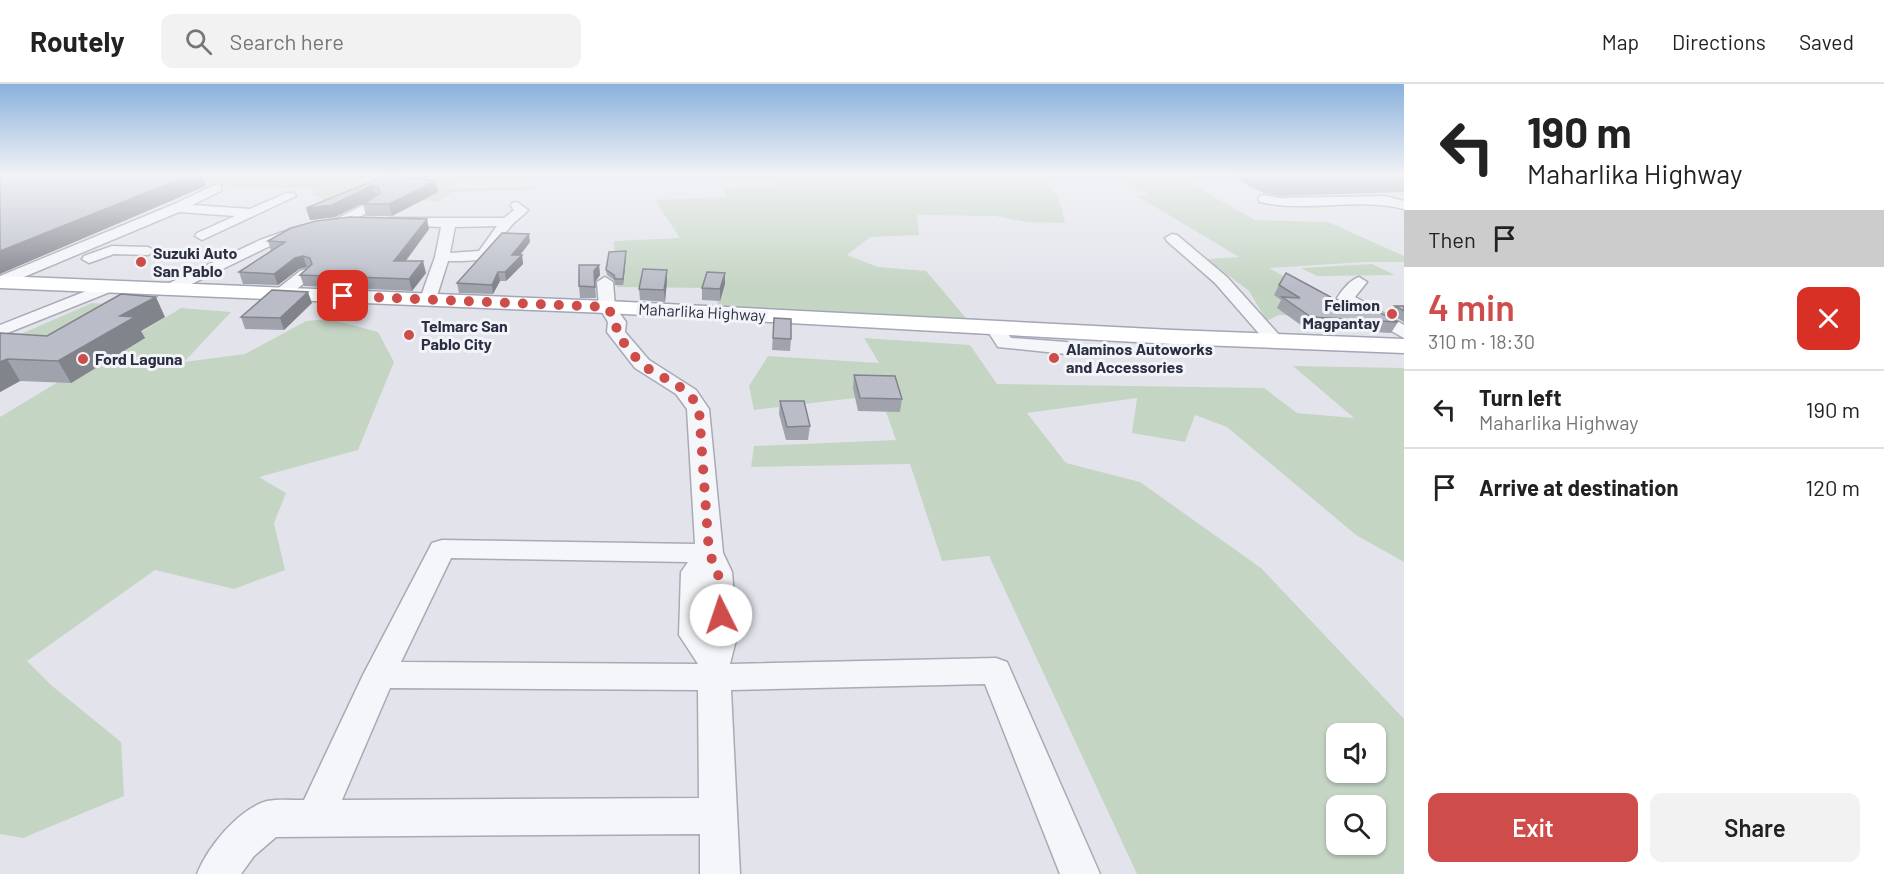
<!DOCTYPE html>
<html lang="en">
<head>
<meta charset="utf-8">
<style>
	body { margin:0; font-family:Barlow,sans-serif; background:#f2f2f2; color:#222; height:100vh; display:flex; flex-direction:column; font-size:22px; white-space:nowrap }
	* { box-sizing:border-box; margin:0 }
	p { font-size:20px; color:#767676 }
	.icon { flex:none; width:33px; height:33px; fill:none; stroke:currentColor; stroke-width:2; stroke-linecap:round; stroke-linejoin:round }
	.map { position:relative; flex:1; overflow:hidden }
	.side { display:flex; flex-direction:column; background:#fff; width:480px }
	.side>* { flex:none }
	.banner { background:#fff; color:#222; overflow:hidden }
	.tools { position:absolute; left:1326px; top:639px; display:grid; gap:12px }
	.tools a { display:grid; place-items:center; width:60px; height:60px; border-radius:12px; background:#fff; box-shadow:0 2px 4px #0004; font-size:30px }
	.pin { position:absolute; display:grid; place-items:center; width:51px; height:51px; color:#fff; margin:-26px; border-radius:12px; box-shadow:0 3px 9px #0006 }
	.me { position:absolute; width:66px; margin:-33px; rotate:356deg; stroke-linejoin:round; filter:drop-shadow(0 0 4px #0008) }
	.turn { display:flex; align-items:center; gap:21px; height:126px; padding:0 24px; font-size:27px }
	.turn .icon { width:78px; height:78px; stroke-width:2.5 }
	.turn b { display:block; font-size:42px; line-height:51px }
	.then { display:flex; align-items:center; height:57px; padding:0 24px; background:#0003; gap:12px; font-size:22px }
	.round { display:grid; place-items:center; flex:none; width:63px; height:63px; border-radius:12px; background:#f2f2f2 }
	.overview { display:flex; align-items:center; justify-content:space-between; height:102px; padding:0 24px }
	h1 { font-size:36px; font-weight:600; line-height:45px; color:#ce4c49 }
	.primary-button { display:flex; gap:12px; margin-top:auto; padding:12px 24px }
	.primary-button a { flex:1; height:69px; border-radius:12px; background:#ce4c49; color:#fff; font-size:24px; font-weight:600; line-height:69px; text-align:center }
	.primary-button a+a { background:#f2f2f2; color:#222 }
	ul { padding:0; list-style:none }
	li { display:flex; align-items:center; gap:18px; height:78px; padding:0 24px; border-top:2px solid #e0e0e0 }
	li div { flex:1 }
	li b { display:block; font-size:22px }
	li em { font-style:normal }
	header { display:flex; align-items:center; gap:36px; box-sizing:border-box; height:84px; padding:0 30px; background:#fff; border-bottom:2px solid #e0e0e0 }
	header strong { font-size:28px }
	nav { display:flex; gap:33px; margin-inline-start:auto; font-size:21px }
	.search { width:420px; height:54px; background:#f2f2f2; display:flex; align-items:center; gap:15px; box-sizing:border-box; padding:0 21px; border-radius:12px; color:#767676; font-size:22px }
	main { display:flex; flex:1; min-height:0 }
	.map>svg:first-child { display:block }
	.green { fill:#c5d5c4; fill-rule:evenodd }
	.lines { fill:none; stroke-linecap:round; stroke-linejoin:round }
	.minor-casing { stroke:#a8aab5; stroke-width:3 }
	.major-casing { stroke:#a2a7b6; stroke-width:3 }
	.minor { fill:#f5f6f9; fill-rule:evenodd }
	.major { fill:#fff; fill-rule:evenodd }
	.wall { fill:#a0a3ac }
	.shaded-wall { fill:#82848c }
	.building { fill:#babdc8; stroke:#82848c; stroke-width:1.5 }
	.route { stroke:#ce4c49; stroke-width:10; stroke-dasharray:0 18 }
	.poi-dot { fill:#ce4c49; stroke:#f2f4f8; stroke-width:2 }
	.labels { text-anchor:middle; stroke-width:6; stroke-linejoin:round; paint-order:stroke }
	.far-poi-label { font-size:16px; font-weight:bold; fill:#2a2f43; stroke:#f2f4f8; text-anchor:start }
	.far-street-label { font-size:16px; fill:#2a2f43; stroke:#f2f4f8 }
</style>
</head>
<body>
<header>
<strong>Routely</strong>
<div class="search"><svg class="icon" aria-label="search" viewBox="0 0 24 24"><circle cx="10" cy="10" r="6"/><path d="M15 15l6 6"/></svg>Search here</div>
<nav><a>Map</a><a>Directions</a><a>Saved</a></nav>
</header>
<main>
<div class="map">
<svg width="1404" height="790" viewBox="0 0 1404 790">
	<rect width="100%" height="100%" fill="#e3e4eb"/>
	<g class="green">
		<path d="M200,90h277l-35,15 96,-2v2l-85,3 -17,10 -12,-2 6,-9 -102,16 -6,-9 -12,-4 13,-5 -157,-4z"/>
		<path d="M764,90h252c35,9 42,14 49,49l-40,-1 -30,-6 -78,-1 2,20 -49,2 -23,18 31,12 48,4 40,47 -248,-9 -2,-21 -99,-1 -3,-46 66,-3 -25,-38 71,-3 -3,-8 57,-2z"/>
		<path d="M1110,90h64l81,46 73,2 76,34v6h-40l-95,6 86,48 -76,-1 -12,6 -18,-30 -42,-32 32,-2 -102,-61 13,-1z"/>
		<path d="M1372,180l23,11 -78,1 -16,-8z"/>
		<path d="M92,219l15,1 -76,43 -31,-4z"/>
		<path d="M181,224l50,4 -47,50 61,-8 61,-33 24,-2 48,13 16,30 -36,88 -99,27 27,16 -12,30 11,47 -51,19 -79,-19 -128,91 24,24 70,57 3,54 -101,42 -23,-4v-417z"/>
		<path d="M864,254l106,7 27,39 267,4 33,25 57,5 -61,-52 111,2v194l-48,-27 -129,-108 -32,-12 -10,27 -53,-9 5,-35 -110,15 39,50 74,19 121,86 143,151v155h-267l-148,-318 -47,5 -32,-97 -159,3 3,-21 142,-6 -16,-45 -126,15 -5,-24 19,-30 111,7zM1336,650h40v38h-40zM1336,722h40v38h-40z"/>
	</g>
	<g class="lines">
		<defs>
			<g id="minor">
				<path d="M217,100l4,1v6l-29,14 58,4 36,-16h8l2,3 -94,44 -7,-4 2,-3 38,-17 -56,-4 -179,75v-11l172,-71z"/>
				<path d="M1264,111l15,3 106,-2 19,5v8c-47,-12 -97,4 -144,-7l-2,-3 2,-3z"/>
				<path d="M375,115l4,1 2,3 -2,3 -34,19 -42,9 -33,12 -95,46h-12l-2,-3 2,-3 97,-46 34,-12 42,-9z"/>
				<path d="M517,118l11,8c-5,6 -12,10 -17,16 -29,33 -12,35 -63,35l-12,38 -8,5 -6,-1 -2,-4 15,-42 6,-30 -47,-2 -7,-4 2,-3h115l10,-8 -3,-4 1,-3zM497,142l-18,25 -29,2 5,-26z"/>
				<path d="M1172,150l5,1 50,42 54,60 3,4 -3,4h-12l-54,-62 -48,-42 -2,-3z"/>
				<path d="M112,162l36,1 7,4 -7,4 -34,-1 -25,9 -7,-4 2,-3z"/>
				<path d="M306,185l6,2 2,3 -2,3 -24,19h-12l-2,-3 2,-3 24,-19z"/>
				<path d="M605,193l8,5 2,25 11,15 -1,10 24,28 47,30 13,19 14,144 9,19 5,64 -7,28 266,-6 11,4 93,212h-40l-75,-190 -254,6 9,184h-40v-40l-424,3 -22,19 -13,18h-44c10,-26 41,-65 70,-73 11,-2 25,-1 37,-1l59,-125 69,-132 10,-3 253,4 -8,-135 -11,-15 -41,-26 -28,-36 1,-10 -9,-15 -2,-25zM451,474l237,4 -7,10 -2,63 19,29 -297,-2zM390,604l308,2 1,108 -357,2z"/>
				<path d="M1359,193l8,5 -12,15 49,28v13l-65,-36 -2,-4c5,-8 13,-18 22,-21z"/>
				<path d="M109,198l8,5 -2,3 -115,46v-11z"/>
				<path d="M994,238l6,1 11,15 55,4 7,2 2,4 -2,4 -7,2 -68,-7 -13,-20 3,-4z"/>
			</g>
			<path id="major" d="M0,192l607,25 566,29 231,9v14l-231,-9 -566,-31 -607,-25z"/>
		</defs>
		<use href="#minor" class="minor-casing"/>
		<use href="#major" class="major-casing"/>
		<use href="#minor" class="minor"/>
		<use href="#major" class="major"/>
	</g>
	<g class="wall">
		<path d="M1225,90h179v18l-125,4 -15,-3z"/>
		<path d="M388,91l50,17 -46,24h-26l-3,-12 3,-3 -31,16 -25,3 -4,-12z"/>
		<path d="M429,145l-23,32 20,12 -14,18 -108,-5 -4,-11 8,-8h-1l-8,2 -21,16 -35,-1 -4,-12 32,-21 -3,-10z"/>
		<path d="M530,158l-10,13h2l1,9 -17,17h-6l-7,13 -34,-1 -2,-10z"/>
		<path d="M626,173l-3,28h-8l-1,-5 -7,-5 -1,-5z"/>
		<path d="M599,181l1,10 -5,7 1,16h-16l-1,-12z"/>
		<path d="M667,186v11l-2,21 -25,-2 -1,-11z"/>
		<path d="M725,189v11l-5,17 -18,-1v-12z"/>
		<path d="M1279,201l57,15 62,22 -7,11 -86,-5 -28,-20 4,-8 -7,-5z"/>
		<path d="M312,219l-28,27 -39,-1 -4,-12z"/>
		<path d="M1395,222h9v16l-14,-8z"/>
		<path d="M165,233l-24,14 4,7 -74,45 -51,-2 -20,11v-59l47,3z"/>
		<path d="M774,234l17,21 -1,12 -18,-1z"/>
		<path d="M854,291l48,24 -2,13 -42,-1 -5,-23z"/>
		<path d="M780,317l30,25 -2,14h-22l-7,-26z"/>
	</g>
	<g class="shaded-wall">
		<path d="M193,90h9l4,12 -206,88v-23z"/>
		<path d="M436,97l2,11 -46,24 -3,-12z"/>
		<path d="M373,101l3,12 -41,20 -25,3 -4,-12z"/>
		<path d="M427,135l2,10 -32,43 -3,-11z"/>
		<path d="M529,150l1,8 -16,21 8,-8 1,9 -17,17 -1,-9 7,-17z"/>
		<path d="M626,167v6l-3,28v-6z"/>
		<path d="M303,172l4,11 -8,2 -21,16 -4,-11 21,-16z"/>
		<path d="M423,177l3,12 -14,18 -3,-12z"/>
		<path d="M599,181l1,10 -5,7 -1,-11z"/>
		<path d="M667,186v11l-2,21 -1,-12z"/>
		<path d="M498,188l2,9 -7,13 -1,-9z"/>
		<path d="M725,189v11l-5,17v-12z"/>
		<path d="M308,208l4,11 -28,27 -4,-12z"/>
		<path d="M156,213l9,20 -24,14 4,7 -74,45 -13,-22 62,-45z"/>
		<path d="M7,275l13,22 -20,11v-30z"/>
	</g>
	<g class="building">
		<path d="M0,90h193l-193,77z"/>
		<path d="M1267,90h137v2l-117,3 -16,-3z"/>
		<path d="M388,91l48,6 -47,23h-26l17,-11 -2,-6 -5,-2 -41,20 -26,3z"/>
		<path d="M350,133l77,2 -33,42h29l-14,18 -109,-4 12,-11 -2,-6 -7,-2 -8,2 -21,16 -35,-2 46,-30 -17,-1 23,-13 25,-7z"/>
		<path d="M502,149l27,1 -17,21h10l-17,17h-7l-6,13 -35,-2z"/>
		<path d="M626,167l-3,28h-8l-1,-4 -8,-5 3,-18z"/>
		<path d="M579,181h20l-5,6 1,16 -16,-1z"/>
		<path d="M643,185l24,1 -3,20 -25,-1z"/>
		<path d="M707,188l18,1 -5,16 -18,-1z"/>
		<path d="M1286,189l50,27 23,2 39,20 -87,-5 -29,-20 18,1 -21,-13z"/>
		<path d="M272,206l36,2 -28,26 -39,-1z"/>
		<path d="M121,210l35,3 -36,19 15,1 -77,44 -51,-2 -7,3v-29l47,3z"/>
		<path d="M1395,222h9v5z"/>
		<path d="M774,234l17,1v20l-18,-1z"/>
		<path d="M854,291l41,1 7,23 -42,-1z"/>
		<path d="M780,317h24l6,25 -23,1z"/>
	</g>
	<linearGradient id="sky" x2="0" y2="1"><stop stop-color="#8ab1dc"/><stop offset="0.45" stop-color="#f2f3f6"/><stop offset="1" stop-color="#f2f3f6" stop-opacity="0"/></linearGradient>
	<rect width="1404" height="201" fill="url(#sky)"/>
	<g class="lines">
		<path class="route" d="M343,212l264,11 10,15 -1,10c9,12 18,26 31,36 20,13 41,18 52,41l10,144 9,19 3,43"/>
	</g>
	<g class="poi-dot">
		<circle cx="141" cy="178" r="6"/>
		<circle cx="1392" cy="230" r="6"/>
		<circle cx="409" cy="251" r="6"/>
		<circle cx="1054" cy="274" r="6"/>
		<circle cx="83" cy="275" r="6"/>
	</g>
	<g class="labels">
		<g class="far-poi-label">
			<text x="153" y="175">Suzuki Auto<tspan x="153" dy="18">San Pablo</tspan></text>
			<text x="1380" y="227" text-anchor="end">Felimon<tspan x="1380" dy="18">Magpantay</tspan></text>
			<text x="421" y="248">Telmarc San<tspan x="421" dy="18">Pablo City</tspan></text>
			<text x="1066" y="271">Alaminos Autoworks<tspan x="1066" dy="18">and Accessories</tspan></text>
			<text x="95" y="281">Ford Laguna</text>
		</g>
		<g class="far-street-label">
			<text transform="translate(702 228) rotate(3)" y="6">Maharlika Highway</text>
		</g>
	</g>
</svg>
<div class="tools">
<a><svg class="icon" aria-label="sound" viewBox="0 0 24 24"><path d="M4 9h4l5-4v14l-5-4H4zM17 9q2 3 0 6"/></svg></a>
<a><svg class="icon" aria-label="search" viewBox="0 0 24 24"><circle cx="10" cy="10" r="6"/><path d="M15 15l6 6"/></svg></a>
</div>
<div class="pin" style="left:343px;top:212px;background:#d93025"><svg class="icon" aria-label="arrive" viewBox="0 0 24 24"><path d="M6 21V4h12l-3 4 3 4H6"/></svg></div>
<svg class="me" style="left:721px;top:531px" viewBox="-20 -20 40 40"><circle r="19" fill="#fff"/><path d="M0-13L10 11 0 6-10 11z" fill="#ce4c49"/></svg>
</div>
<section class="side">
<div class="banner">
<div class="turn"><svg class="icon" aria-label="left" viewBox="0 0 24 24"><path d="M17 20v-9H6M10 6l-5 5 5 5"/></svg><div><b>190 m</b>Maharlika Highway</div></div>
<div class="then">Then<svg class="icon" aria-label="arrive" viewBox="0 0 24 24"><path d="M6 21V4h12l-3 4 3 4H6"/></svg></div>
</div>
<div class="overview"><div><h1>4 min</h1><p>310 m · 18:30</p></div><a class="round" style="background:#d93025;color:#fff"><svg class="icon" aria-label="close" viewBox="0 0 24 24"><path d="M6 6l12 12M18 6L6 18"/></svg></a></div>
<ul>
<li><svg class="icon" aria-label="left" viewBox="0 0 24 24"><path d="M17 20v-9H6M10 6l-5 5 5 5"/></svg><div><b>Turn left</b><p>Maharlika Highway</p></div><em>190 m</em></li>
<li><svg class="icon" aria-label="arrive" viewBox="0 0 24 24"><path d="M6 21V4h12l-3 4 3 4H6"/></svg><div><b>Arrive at destination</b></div><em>120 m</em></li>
</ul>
<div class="primary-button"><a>Exit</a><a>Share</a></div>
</section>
</main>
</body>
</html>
